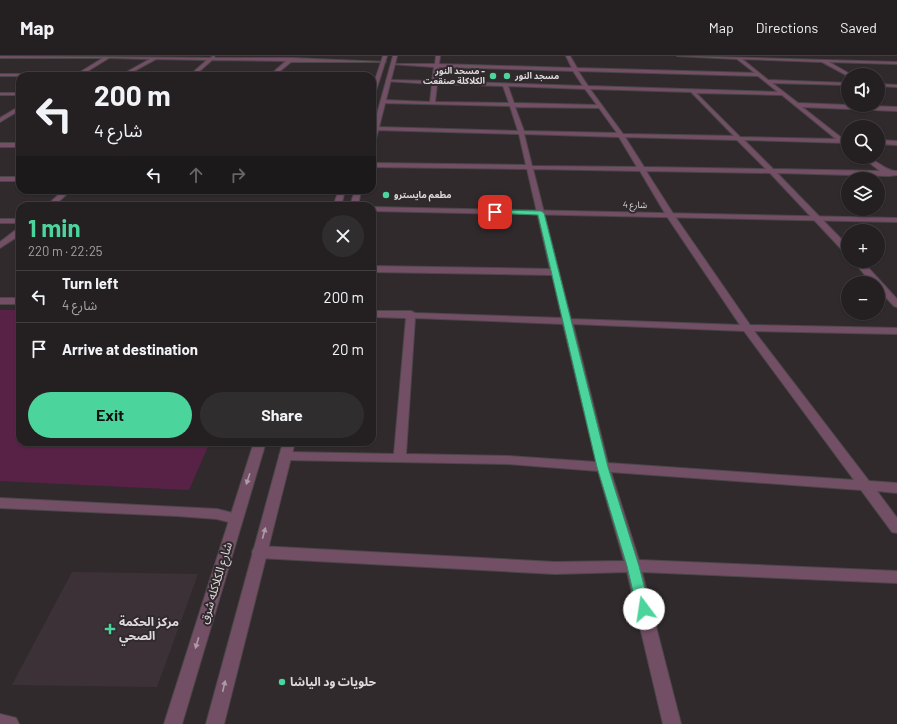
<!DOCTYPE html>
<html lang="en">
<head>
<meta charset="utf-8">
<style>
	body { margin:0; font-family:Barlow,"Noto Sans Arabic",sans-serif; background:#302d2f; color:#f1f3f6; height:100vh; display:flex; flex-direction:column; font-size:15px; white-space:nowrap }
	* { box-sizing:border-box; margin:0 }
	p { font-size:13px; color:#a3a3a5 }
	.icon { flex:none; width:22px; height:22px; fill:none; stroke:currentColor; stroke-width:2; stroke-linecap:round; stroke-linejoin:round }
	.map { position:relative; flex:1; overflow:hidden }
	.details { position:absolute; left:16px; top:146px; width:360px; height:244px; display:flex; flex-direction:column; background:#242022; border-radius:12px; box-shadow:0 1px 3px #0004,0 0 0 1px #413e40 }
	.details>* { flex:none }
	.hud { position:absolute; left:16px; top:16px; width:360px; height:122px; border-radius:12px; box-shadow:0 1px 3px #0004,0 0 0 1px #413e40; background:#242022; color:#f1f3f6; overflow:hidden }
	.controls { position:absolute; left:841px; top:12px; display:grid; gap:8px }
	.controls a { display:grid; place-items:center; width:44px; height:44px; border-radius:50%; background:#242022; box-shadow:0 1px 3px #0004,0 0 0 1px #413e40; font-size:20px }
	.pin { position:absolute; display:grid; place-items:center; width:34px; height:34px; color:#fff; margin:-17px; border-radius:8px; box-shadow:0 2px 6px #0006 }
	.me { position:absolute; width:44px; margin:-22px; rotate:346deg; stroke-linejoin:round; filter:drop-shadow(0 0 3px #0008) }
	.turn { display:flex; align-items:center; gap:14px; height:84px; padding:0 12px; font-size:18px }
	.turn .icon { width:52px; height:52px; stroke-width:2.5 }
	.turn b { display:block; font-size:28px; line-height:34px }
	.lanes { display:flex; align-items:center; height:38px; padding:0 12px; background:#0003; justify-content:center; gap:20px; direction:ltr }
	.lanes .off { opacity:.35 }
	.round { display:grid; place-items:center; flex:none; width:42px; height:42px; border-radius:21px; background:#302d2f }
	.head { display:flex; align-items:center; justify-content:space-between; height:68px; padding:0 12px }
	h1 { font-size:24px; font-weight:700; line-height:30px; color:#4bd49b }
	.button { display:flex; gap:8px; margin-top:auto; padding:8px 12px }
	.button a { flex:1; height:46px; border-radius:24px; background:#4bd49b; color:#111; font-size:16px; font-weight:700; line-height:46px; text-align:center }
	.button a+a { background:#302d2f; color:#f1f3f6 }
	ul { padding:0; list-style:none }
	li { display:flex; align-items:center; gap:12px; height:52px; padding:0 12px; border-top:1px solid #413e40 }
	li div { flex:1 }
	li b { display:block; font-size:15px }
	li em { font-style:normal }
	header { display:flex; align-items:center; gap:24px; box-sizing:border-box; height:56px; padding:0 20px; background:#242022; border-bottom:1px solid #413e40 }
	header strong { font-size:19px }
	nav { display:flex; gap:22px; margin-inline-start:auto; font-size:14px }
	.map>svg:first-child { display:block }
	.built { fill:#3d3138 }
	.green { fill:#582247 }
	.lines { fill:none; stroke-linecap:round; stroke-linejoin:round }
	.minor-casing { stroke:#4c4649; stroke-width:2 }
	.tertiary-casing { stroke:#4c4649; stroke-width:2 }
	.minor { fill:#734f65; fill-rule:evenodd }
	.tertiary { fill:#734f65; fill-rule:evenodd }
	.oneway { fill:#ae9ba7 }
	.route { fill:#4bd49b; stroke:#318a65 }
	.poi-dot { fill:#4bd49b; stroke:#302a2d; stroke-width:1.5 }
	.labels { text-anchor:middle; stroke-width:4; stroke-linejoin:round; paint-order:stroke }
	.far-poi-label { font-size:9px; font-weight:bold; fill:#dfdadd; stroke:#302a2d; text-anchor:start }
	.far-street-label { font-size:9px; fill:#dfdadd; stroke:#302a2d }
	.near-street-label { font-size:12px; fill:#dfdadd; stroke:#302a2d }
	.near-poi-label { font-size:12px; font-weight:bold; fill:#dfdadd; stroke:#302a2d; text-anchor:start }
</style>
</head>
<body>
<header>
<strong>Map</strong>
<nav><a>Map</a><a>Directions</a><a>Saved</a></nav>
</header>
<div class="map">
<svg width="897" height="668" viewBox="0 0 897 668">
	<rect width="100%" height="100%" fill="#302a2d"/>
	<path class="built" d="M72,516l126,2 -41,113 -145,-2z"/>
	<path class="green" d="M0,254h20v132h190l-21,48 -189,-9z"/>
	<g class="lines">
		<defs>
			<g id="minor">
				<path d="M0,0l210,2 4,-2 1,2h77l94,4h-95l-17,14h-5l17,-15 -74,-1 -18,16h-5l18,-16 -51,-1 -31,17h-125v-2h77l26,-16h-103zM109,2l41,1 -27,15h-40z"/>
				<path d="M436,0h4l-1,8 133,4 -6,-12h4l7,12 178,5 -18,-14 -60,-3 220,6v2l-68,-2 21,12 -2,2 -26,-14 -80,-3 26,21 80,3v2l-76,-2 26,20 99,4v4l-95,-4 41,32h5v4l-104,-3 29,29 107,2 -18,-14c14,0 21,14 35,14v4l-8,1 -112,-3 71,73v7h-3l-75,-80 -124,-2 28,44 76,110 147,3v6l-143,-3 115,150 28,2v10l-20,-2 20,27v15l-5,-1 -31,-42 -250,-18 28,88 258,11v12l-255,-11 39,152h-18l-36,-152 -72,2 -296,-16 -5,-2 -2,-4 2,-4 5,-2 296,16 69,-1 -26,-90 -90,-7 -223,-4 -4,-1 -2,-3 2,-3 4,-1 109,2 12,-136 -34,-1v-6h39l4,2 147,5 -10,-43 -180,-3v-6l178,3 -23,-100 -155,-2v-4l154,2 -7,-31 -145,-4 2,-3 142,4 -8,-25 -128,-3 2,-3 46,2 2,-18 -46,-3 2,-1 44,1 2,-14 -43,-3h44zM439,11l134,4 10,15 -146,-5zM578,15l180,5 20,16 -190,-6zM437,28l66,2 6,17 -74,-1zM508,30l77,3 12,16 -83,-2zM590,33l101,3 43,44 -111,-2zM696,37l86,2 54,44 -96,-2zM515,51l84,1 18,25 -93,-2zM524,78l95,3 18,30 -105,-1zM625,81l112,3 29,29 -122,-2zM533,113l107,2 26,44 74,110 -169,-6zM415,262l148,6 33,138 -88,-6 -102,-2zM573,268l171,7 110,149 -246,-17z"/>
				<path d="M878,28l19,1v2l-19,-1z"/>
				<rect x="0" y="37" width="20" height="2"/>
				<path d="M20,50v4l-20,12v-4z"/>
				<path d="M878,84l19,1v4l-19,-1z"/>
				<rect x="0" y="87" width="20" height="4"/>
				<rect x="0" y="121" width="20" height="4"/>
				<path d="M64,134h7l-17,16h-8z"/>
				<rect x="0" y="163" width="20" height="4"/>
				<path d="M17,173h3v6l-20,13v-6z"/>
				<path d="M853,205h9l35,38v8l-3,-1 -16,-17v-6h-6z"/>
				<rect x="0" y="242" width="20" height="6"/>
				<path d="M0,442l217,11 24,6 2,4 -2,4 -5,1 -19,-5 -40,-3 -177,-8z"/>
				<path d="M0,658l16,4 3,6h-19z"/>
			</g>
			<g id="tertiary">
				<path d="M383,0h4l-13,41 -2,1v-9z"/>
				<path d="M393,0h4l-22,87 -3,2v-13z"/>
				<path d="M339,134h6l-4,16h-8z"/>
				<path d="M355,134h6l-3,16h-8z"/>
				<path d="M372,151l525,11v4l-525,-11z"/>
				<path d="M254,386h12l-84,282h-18z"/>
				<path d="M283,386h12l-71,282h-18z"/>
			</g>
		</defs>
		<use href="#minor" class="minor-casing"/>
		<use href="#tertiary" class="tertiary-casing"/>
		<use href="#minor" class="minor"/>
		<use href="#tertiary" class="tertiary"/>
	</g>
	<defs><path id="oneway-solid" d="M-6-.8H1V-3.2L6.5 0L1 3.2V.8H-6Z"/></defs>
	<g class="oneway">
		<use href="#oneway-solid" transform="translate(248 423) rotate(108)"/>
		<use href="#oneway-solid" transform="translate(264 477) rotate(-75)"/>
		<use href="#oneway-solid" transform="translate(197 587) rotate(107)"/>
		<use href="#oneway-solid" transform="translate(224 630) rotate(-77)"/>
	</g>
	<path class="route" d="M495,154l46,1 3,2 64,254 31,99 11,43 -2,4 -4,1 -5,-1 -2,-4 -10,-43 -30,-99 -59,-252 -45,-2 -1,-1z"/>
	<g class="poi-dot">
		<circle cx="493" cy="20" r="4"/>
		<circle cx="507" cy="20" r="4"/>
		<circle cx="386" cy="139" r="4"/>
		<path d="M108 567h4v4h4v4h-4v4h-4v-4h-4v-4h4z"/>
		<circle cx="282" cy="626" r="4"/>
	</g>
	<g class="labels">
		<g class="far-poi-label">
			<text x="485" y="18" text-anchor="end">مسجد النور -<tspan x="485" dy="10">الكلاكلة صنقعت</tspan></text>
			<text x="515" y="23">مسجد النور</text>
			<text x="394" y="142">مطعم مايسترو</text>
		</g>
		<g class="far-street-label">
			<text transform="translate(635 149) rotate(1)" y="3">شارع 4</text>
		</g>
		<g class="near-street-label">
			<text transform="translate(216 527) rotate(-73)" y="4">شارع الكلاكله شرق</text>
		</g>
		<g class="near-poi-label">
			<text x="119" y="570">مركز الحكمة<tspan x="119" dy="14">الصحي</tspan></text>
			<text x="290" y="630">حلويات ود الياشا</text>
		</g>
	</g>
</svg>
<div class="controls">
<a><svg class="icon" aria-label="sound" viewBox="0 0 24 24"><path d="M4 9h4l5-4v14l-5-4H4zM17 9q2 3 0 6"/></svg></a>
<a><svg class="icon" aria-label="search" viewBox="0 0 24 24"><circle cx="10" cy="10" r="6"/><path d="M15 15l6 6"/></svg></a>
<a><svg class="icon" aria-label="layers" viewBox="0 0 24 24"><path d="M12 4l9 5-9 5-9-5zM3 14l9 5 9-5"/></svg></a>
<a>+</a>
<a>−</a>
</div>
<div class="pin" style="left:495px;top:156px;background:#d93025"><svg class="icon" aria-label="arrive" viewBox="0 0 24 24"><path d="M6 21V4h12l-3 4 3 4H6"/></svg></div>
<svg class="me" style="left:644px;top:553px" viewBox="-20 -20 40 40"><circle r="19" fill="#fff"/><path d="M0-13L10 11 0 6-10 11z" fill="#4bd49b"/></svg>
<div class="hud">
<div class="turn"><svg class="icon" aria-label="left" viewBox="0 0 24 24"><path d="M17 20v-9H6M10 6l-5 5 5 5"/></svg><div><b>200 m</b>شارع 4</div></div>
<div class="lanes"><svg class="icon" aria-label="left" viewBox="0 0 24 24"><path d="M17 20v-9H6M10 6l-5 5 5 5"/></svg><svg class="icon off" aria-label="ahead" viewBox="0 0 24 24"><path d="M12 20V5M6 11l6-6 6 6"/></svg><svg class="icon off" aria-label="right" viewBox="0 0 24 24"><path d="M7 20v-9h11M14 6l5 5-5 5"/></svg></div>
</div>
<section class="details">
<div class="head"><div><h1>1 min</h1><p>220 m · 22:25</p></div><a class="round"><svg class="icon" aria-label="close" viewBox="0 0 24 24"><path d="M6 6l12 12M18 6L6 18"/></svg></a></div>
<ul>
<li><svg class="icon" aria-label="left" viewBox="0 0 24 24"><path d="M17 20v-9H6M10 6l-5 5 5 5"/></svg><div><b>Turn left</b><p>شارع 4</p></div><em>200 m</em></li>
<li><svg class="icon" aria-label="arrive" viewBox="0 0 24 24"><path d="M6 21V4h12l-3 4 3 4H6"/></svg><div><b>Arrive at destination</b></div><em>20 m</em></li>
</ul>
<div class="button"><a>Exit</a><a>Share</a></div>
</section>
</div>
</body>
</html>
